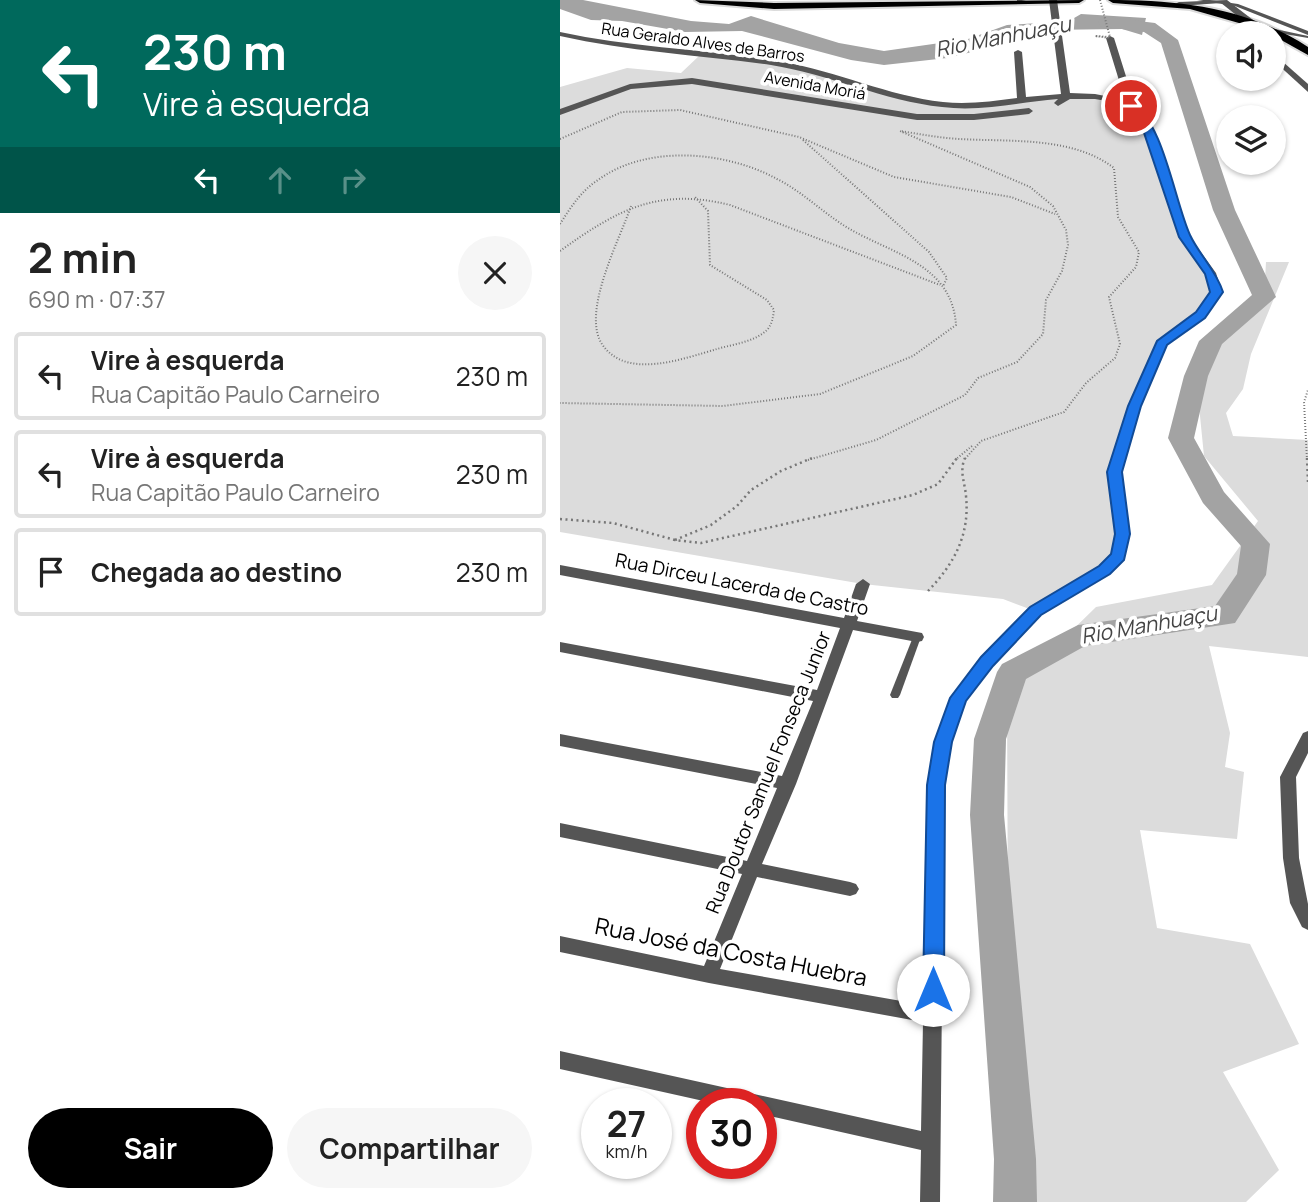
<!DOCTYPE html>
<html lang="pt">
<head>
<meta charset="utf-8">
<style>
	body { margin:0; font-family:Manrope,sans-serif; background:#f6f6f6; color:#222; height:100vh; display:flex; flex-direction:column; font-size:26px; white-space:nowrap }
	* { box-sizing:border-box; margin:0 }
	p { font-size:23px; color:#767676 }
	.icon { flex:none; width:38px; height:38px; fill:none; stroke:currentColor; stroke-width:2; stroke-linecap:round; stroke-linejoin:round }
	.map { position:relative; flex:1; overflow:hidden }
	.drawer { display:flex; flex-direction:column; background:#fff; width:560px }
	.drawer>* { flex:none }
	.hud { background:#00695c; color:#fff; overflow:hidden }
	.buttons { position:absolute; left:656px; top:21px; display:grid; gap:14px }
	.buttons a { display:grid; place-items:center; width:70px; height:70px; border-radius:50%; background:#fff; box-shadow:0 2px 5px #0004; font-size:35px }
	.speed { position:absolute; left:21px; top:1088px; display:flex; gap:14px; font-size:35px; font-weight:700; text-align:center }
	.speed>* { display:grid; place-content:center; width:91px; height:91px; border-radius:50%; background:#fff; box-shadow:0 2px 5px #0004; line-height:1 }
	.speed small { font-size:18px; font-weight:400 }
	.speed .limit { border:10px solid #d22; background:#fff; color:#111 }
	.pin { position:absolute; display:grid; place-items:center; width:60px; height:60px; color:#fff; margin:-30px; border:4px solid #fff; border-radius:50%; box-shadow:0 2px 7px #0007 }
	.me { position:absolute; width:77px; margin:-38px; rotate:0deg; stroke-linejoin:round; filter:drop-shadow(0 0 5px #0008) }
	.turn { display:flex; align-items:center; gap:24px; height:147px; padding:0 28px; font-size:32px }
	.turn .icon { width:91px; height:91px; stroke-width:2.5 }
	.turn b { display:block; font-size:49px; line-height:60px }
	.lanes { display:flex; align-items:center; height:66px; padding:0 28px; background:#0003; justify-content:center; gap:35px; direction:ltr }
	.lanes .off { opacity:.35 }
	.round { display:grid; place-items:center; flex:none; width:74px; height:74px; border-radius:37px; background:#f6f6f6 }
	.headline { display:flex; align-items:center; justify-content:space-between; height:119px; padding:0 28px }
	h1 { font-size:42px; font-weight:700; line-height:52px }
	.action { display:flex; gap:14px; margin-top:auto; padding:14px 28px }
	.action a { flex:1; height:80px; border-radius:42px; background:#000; color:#fff; font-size:28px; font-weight:700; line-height:80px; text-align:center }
	.action a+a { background:#f6f6f6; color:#222 }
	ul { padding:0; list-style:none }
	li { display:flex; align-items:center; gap:21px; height:88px; margin:0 14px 10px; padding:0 14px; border:4px solid #e0e0e0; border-radius:7px }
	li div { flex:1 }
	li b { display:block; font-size:26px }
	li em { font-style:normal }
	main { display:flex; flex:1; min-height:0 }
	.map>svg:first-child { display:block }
	.green { fill:#dcdcdc }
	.water { fill:#a3a3a3 }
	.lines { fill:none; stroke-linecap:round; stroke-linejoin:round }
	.river { fill:#a3a3a3; fill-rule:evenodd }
	.trunk-casing { stroke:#dbdbdb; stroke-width:4 }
	.path-far1 { stroke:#777; stroke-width:2; stroke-dasharray:1 2; stroke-linecap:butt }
	.path { stroke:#777; stroke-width:2.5; stroke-dasharray:2 3.5; stroke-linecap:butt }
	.service { fill:#555; fill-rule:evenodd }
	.minor { fill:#555; fill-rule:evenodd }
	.trunk { fill:#000; fill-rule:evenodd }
	.path-bridge { stroke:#777; stroke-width:2; stroke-dasharray:1 2; stroke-linecap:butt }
	.route { fill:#1a73e8; stroke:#114b97; stroke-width:2 }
	.labels { text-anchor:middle; stroke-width:7; stroke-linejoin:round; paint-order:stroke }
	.far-street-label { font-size:16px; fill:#000; stroke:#fff }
	.street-label { font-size:19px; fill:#000; stroke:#fff }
	.water-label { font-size:21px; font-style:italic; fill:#444; stroke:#fff }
	.near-street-label { font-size:23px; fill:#000; stroke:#fff }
</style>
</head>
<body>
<main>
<section class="drawer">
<div class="hud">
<div class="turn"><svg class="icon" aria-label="left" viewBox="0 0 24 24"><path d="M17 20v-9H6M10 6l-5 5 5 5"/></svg><div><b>230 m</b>Vire à esquerda</div></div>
<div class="lanes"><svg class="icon" aria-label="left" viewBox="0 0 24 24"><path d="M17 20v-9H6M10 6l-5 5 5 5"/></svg><svg class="icon off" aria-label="ahead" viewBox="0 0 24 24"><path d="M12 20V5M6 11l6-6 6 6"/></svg><svg class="icon off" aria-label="right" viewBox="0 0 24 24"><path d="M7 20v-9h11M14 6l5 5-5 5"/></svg></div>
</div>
<div class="headline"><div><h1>2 min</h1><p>690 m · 07:37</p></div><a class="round"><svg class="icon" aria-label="close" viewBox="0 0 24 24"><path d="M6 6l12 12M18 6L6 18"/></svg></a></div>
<ul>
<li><svg class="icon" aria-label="left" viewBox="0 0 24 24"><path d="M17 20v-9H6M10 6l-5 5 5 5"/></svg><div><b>Vire à esquerda</b><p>Rua Capitão Paulo Carneiro</p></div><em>230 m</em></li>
<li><svg class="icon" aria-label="left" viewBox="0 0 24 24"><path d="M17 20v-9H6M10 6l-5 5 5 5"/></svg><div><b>Vire à esquerda</b><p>Rua Capitão Paulo Carneiro</p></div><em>230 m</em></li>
<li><svg class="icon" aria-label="arrive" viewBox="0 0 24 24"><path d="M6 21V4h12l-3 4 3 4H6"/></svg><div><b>Chegada ao destino</b></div><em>230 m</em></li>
</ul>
<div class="action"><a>Sair</a><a>Compartilhar</a></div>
</section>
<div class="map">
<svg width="748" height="1202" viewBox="0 0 748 1202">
	<rect width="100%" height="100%" fill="#fff"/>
	<g class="green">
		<path d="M140,55l72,8 172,42 122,-7 44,1 30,14 45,124 26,36 6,19 -17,23 -38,28 -47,129 3,84 -83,55 -32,-12 -140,-15 -303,-52v-445l67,-19 54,5z"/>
		<path d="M706,262h23l-38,92 -8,35 -17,24 7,23 75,4v217l-99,-11 21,87 -5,34 19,5 -7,67 -97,-9 17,98 93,16 49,100 -76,28 56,98 -33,32h-211l-27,-258 -1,-250 89,-87 116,-22 46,-64 -54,-65 -8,-80 15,-35 53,-44z"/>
	</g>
	<path class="water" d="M0,0h23l108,21 38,3 22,-8 88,27 45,8 84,-12 39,-14 62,-4 12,-7 65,4 -4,17 -20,-6 -78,1 -18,9 -79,19 -63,7 -33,-5 -109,-29 -57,1 -63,-11 -31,-1 -31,-11z"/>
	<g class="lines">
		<path class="river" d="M546,17l49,6 23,17 57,170 41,87 -54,47 -14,32 -14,62 30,54 46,52 -4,31 -31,48 -150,23 -59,33 -20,60 -2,76 32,344 1,43h-44l1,-43 -24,-344 4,-76 23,-67 5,-8 76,-39 137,-19 22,-32 4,-28 -38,-43 -35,-65 16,-62 15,-35 53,-46 -39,-85 -52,-167 -17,-11 -44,-6 -2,-4 2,-4z"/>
		<defs>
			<g id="trunk">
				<path d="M135,0l79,3 310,-3 -5,3 -305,6 -74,-6z"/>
				<path d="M548,0c72,0 138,7 200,47v8l-34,-19v-3l-84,-24 -77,-6z"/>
			</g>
		</defs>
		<use href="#trunk" class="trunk-casing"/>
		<g class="path-far1">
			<path d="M0,139l62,-27 58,-2 119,27 95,40 117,20 44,17"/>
			<path d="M243,140l126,112 18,26 -4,8"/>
			<path d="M71,206c-11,33 -50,106 -29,138 24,37 83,14 115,5 17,-5 37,-7 50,-19 5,-6 6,-12 7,-20l-7,-10 -57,-35 -2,-54 -14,-15"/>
			<path d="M0,224c11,-17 21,-33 38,-44 49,-36 128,-29 179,-1 26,13 46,34 71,49 44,26 104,36 108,97l-43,31 -93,38 -97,12 -163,-3"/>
			<path d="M0,251c57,-41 98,-64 170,-46l210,80"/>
			<path d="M248,460l68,-20 89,-45 13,-17 39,-16 26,-28 3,-34 16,-29 6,-26 -2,-15 -13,-24 -23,-19 -130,-56c20,3 39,7 60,8 50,3 112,-3 154,29l4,49 21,35 -3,15 -27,30 11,47 -5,14 -29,25 -22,29 -83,29 -17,19"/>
			<path d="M395,460l17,-14"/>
			<path d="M747,460l-3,-58 4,-12"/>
		</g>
		<g class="path">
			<path d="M747,458l1,24"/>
			<path d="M0,519l53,4 62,17 26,3 212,-48 25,-11 19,-26"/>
			<path d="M115,540l36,-15 26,-19 14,-16 30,-19 31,-13"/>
			<path d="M368,591c26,-27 42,-56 38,-95 -1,-13 -7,-25 -1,-38"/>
		</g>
		<g class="service">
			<path d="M457,0h9l-9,2z"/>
			<path d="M637,0h13l28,4 70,27v4l-73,-29z"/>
			<path d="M715,29l33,7v2l-35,-6v-2z"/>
			<path d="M357,634l4,3 -21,58 -2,3h-6l-2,-3 23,-58z"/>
		</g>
		<g class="minor">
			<path d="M489,0h8l13,93 25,1 30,6 -19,-62 4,-2 4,2 21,67 17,21 38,111 26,36 6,19 -18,25 -37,28 -27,61 -19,66 8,62 -4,22 -16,17 -69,42 -48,50 -26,35 -15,42 -7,43 -4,417h-20l1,-52 -160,-36v-10h-44l-157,-35v-18l361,80 2,-109 -214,-39 -149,-31v-16l144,30 38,-92 -182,-37v-14l187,38 30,-73 -217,-42v-12l222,42 31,-75 -253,-49v-10l257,48 23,-62 -280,-53v-10l284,53 12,-34 7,-5 7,5 -13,37 65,12 2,4 -2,4 -5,1 -64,-12 -57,154 -34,80 88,18 6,2 3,5 -3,5 -6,2 -93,-19 -37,92 204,36 4,-220 7,-43 16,-44 31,-41 48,-50 69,-40 13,-13 3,-20 -6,-62 19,-66 30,-65 38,-28 16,-21 -6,-19 -26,-36 -38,-111 -7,-11 -7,-7 -16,-6 -17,-3h-25l-12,7 -4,-3 4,-4c-39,3 -76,13 -116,8 -58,-6 -113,-33 -171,-42 -70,-10 -141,-13 -211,-29v-4c73,16 148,17 222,30 55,9 106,34 161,40 25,3 49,-1 74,-4l-3,-46 4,-2 4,2 4,45 35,-3z"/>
			<path d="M667,0l30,23 1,10h-8v-7l-29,-23 -42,3 -4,-2 4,-2z"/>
			<path d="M714,54l34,30v8l-34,-31z"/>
			<path d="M132,78l225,36h57l55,-6 4,3 -4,3 -55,6h-57l-225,-36 -61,5 -71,26v-6l70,-25z"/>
			<path d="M748,731v22l-12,24 3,81 9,46v26l-6,-3 -12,-24 -7,-45 -3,-81 23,-44z"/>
		</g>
		<use href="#trunk" class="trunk"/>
		<path class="path-bridge" d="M540,0l10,37 -15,-1 15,2"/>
	</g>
	<path class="route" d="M571,103c32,16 44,100 59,132 10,21 26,35 33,57l-18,26 -38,27 -26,61 -19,66 8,62 -6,26 -14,14 -69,41 -48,51 -27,35 -14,41 -7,43 -1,205 -3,7 -8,3 -7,-3 -3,-7 4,-205 7,-43 16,-44 31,-41 49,-50 69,-41 12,-12 4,-20 -8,-62 21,-66 29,-65 39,-29 14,-20 -5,-18 -26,-37 -37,-110 -16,-21z"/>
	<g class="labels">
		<g class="far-street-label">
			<text transform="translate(143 42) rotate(8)" y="6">Rua Geraldo Alves de Barros</text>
			<text transform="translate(255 85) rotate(10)" y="6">Avenida Moriá</text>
		</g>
		<g class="street-label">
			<text transform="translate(182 584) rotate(11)" y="7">Rua Dirceu Lacerda de Castro</text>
			<text transform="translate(208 772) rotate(-68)" y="7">Rua Doutor Samuel Fonseca Junior</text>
		</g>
		<g class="water-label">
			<text transform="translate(443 37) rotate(-11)" y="7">Rio Manhuaçu</text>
			<text transform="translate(589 625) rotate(-10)" y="7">Rio Manhuaçu</text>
		</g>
		<g class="near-street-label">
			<text transform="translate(171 952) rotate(11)" y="8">Rua José da Costa Huebra</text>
		</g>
	</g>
</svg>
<div class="buttons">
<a><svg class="icon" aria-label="sound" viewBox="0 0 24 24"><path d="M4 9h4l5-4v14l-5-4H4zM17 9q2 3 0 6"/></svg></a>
<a><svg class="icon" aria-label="layers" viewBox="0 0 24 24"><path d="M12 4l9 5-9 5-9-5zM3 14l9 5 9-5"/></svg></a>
</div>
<div class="speed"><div>27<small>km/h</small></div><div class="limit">30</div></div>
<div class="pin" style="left:571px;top:106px;background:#d93025"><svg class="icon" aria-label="arrive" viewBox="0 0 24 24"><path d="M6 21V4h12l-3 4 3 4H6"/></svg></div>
<svg class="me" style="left:373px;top:990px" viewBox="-20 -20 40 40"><circle r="19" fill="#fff"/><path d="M0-13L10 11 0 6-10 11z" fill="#1a73e8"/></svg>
</div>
</main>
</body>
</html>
